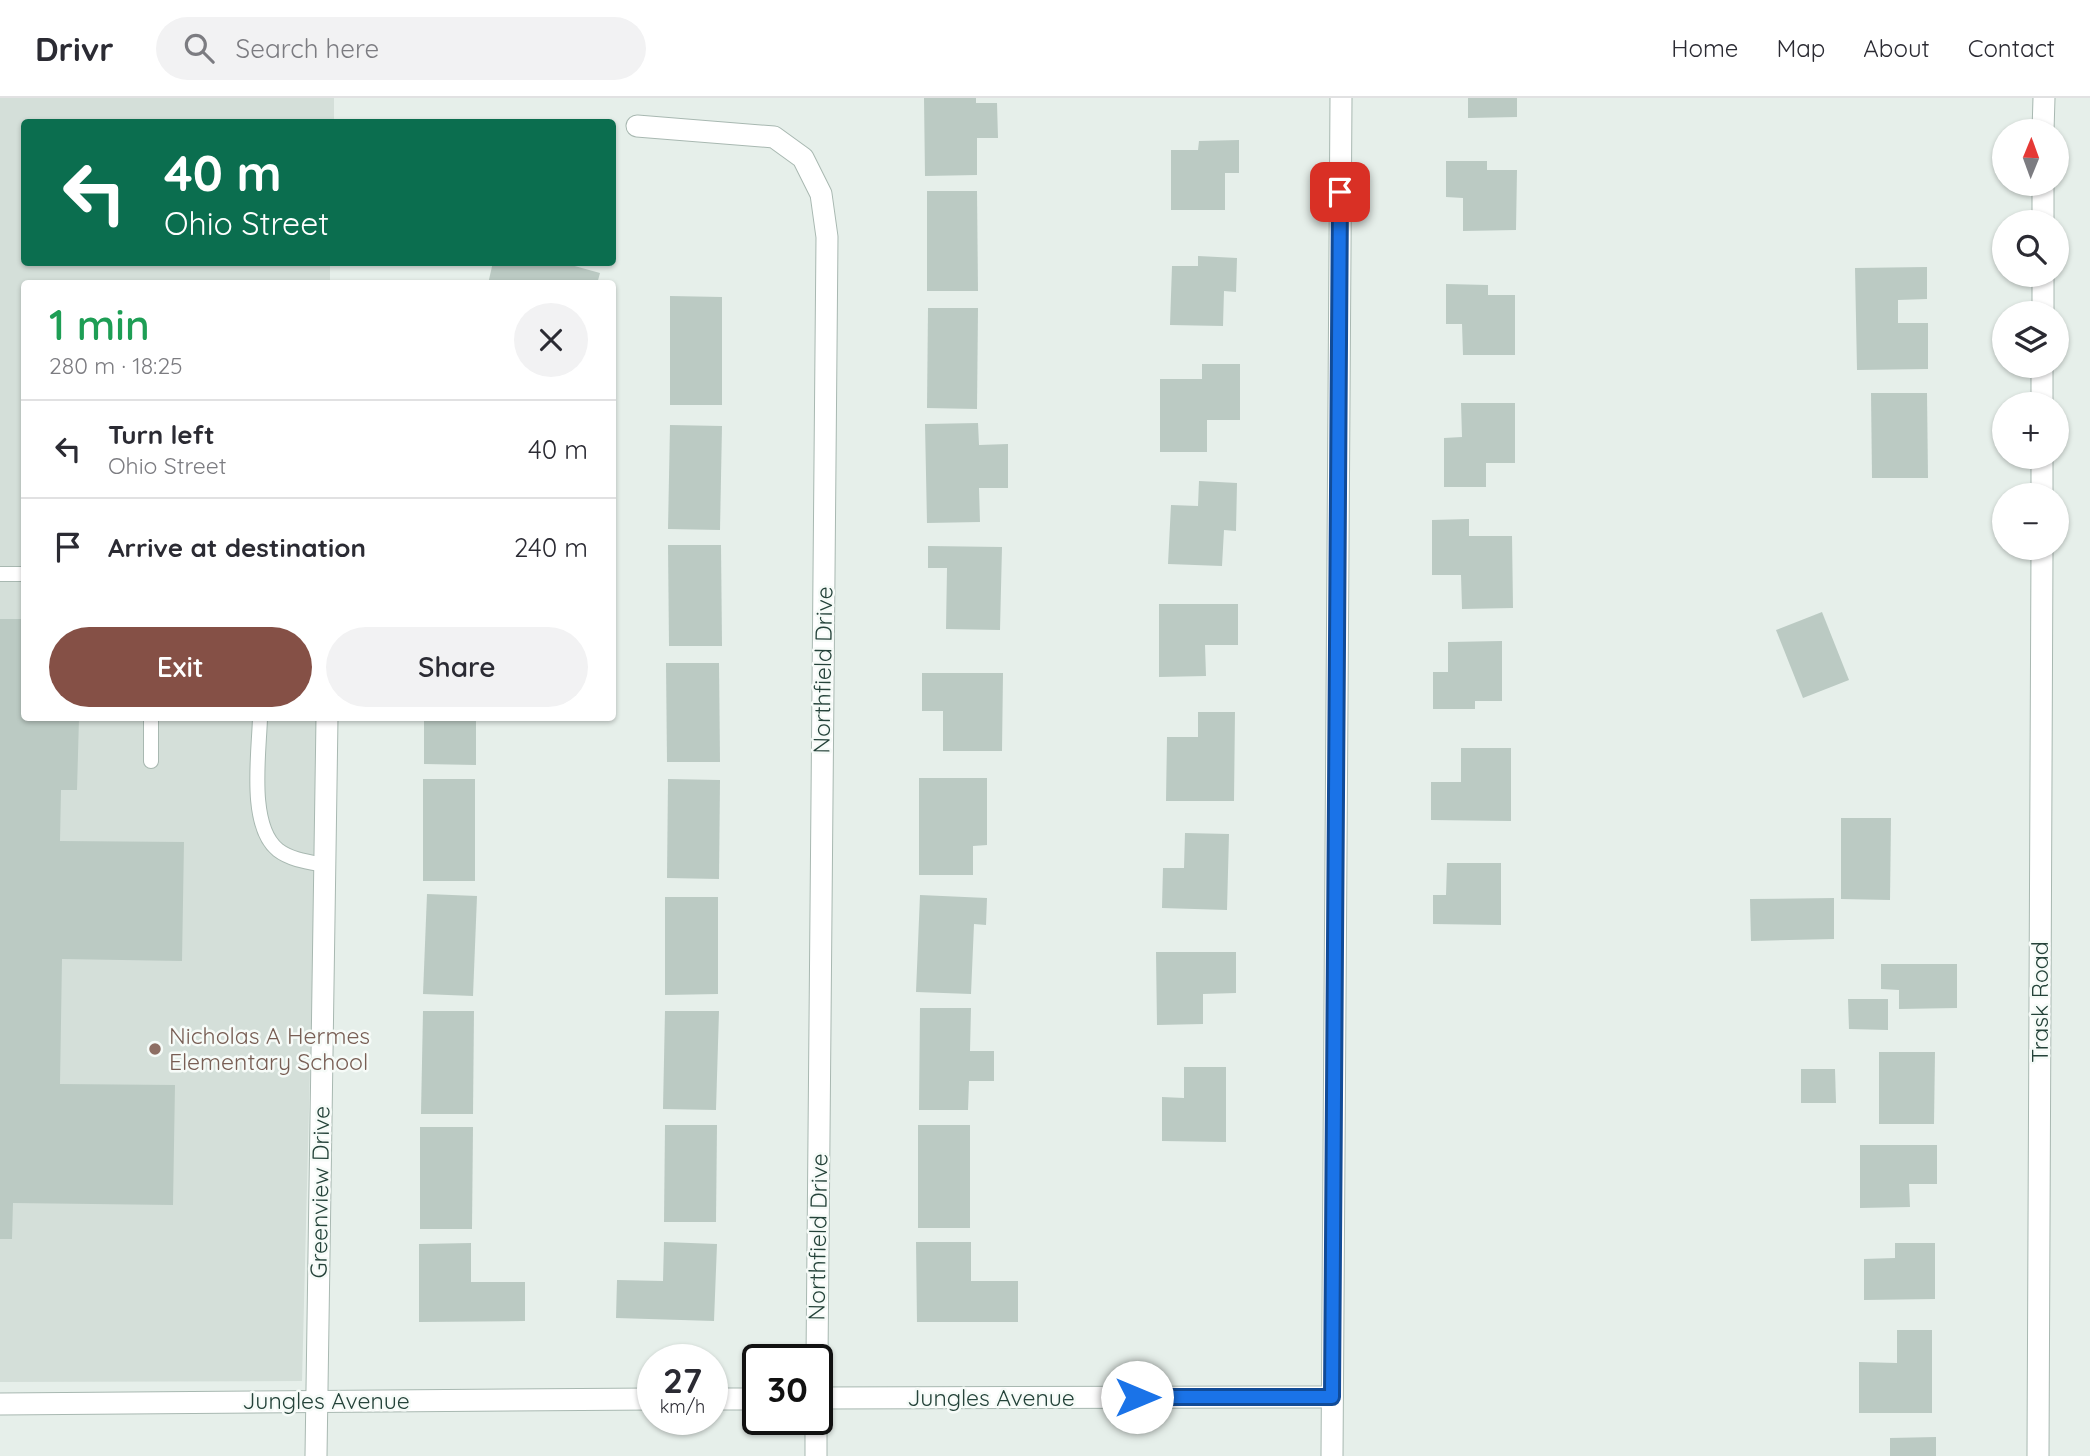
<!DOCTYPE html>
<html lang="en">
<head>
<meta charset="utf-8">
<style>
	body { margin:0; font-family:Quicksand,sans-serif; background:#f2f2f3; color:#2b2b33; height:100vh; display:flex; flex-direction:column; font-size:26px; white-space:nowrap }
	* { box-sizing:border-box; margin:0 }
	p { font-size:23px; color:#7c7c81 }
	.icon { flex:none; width:38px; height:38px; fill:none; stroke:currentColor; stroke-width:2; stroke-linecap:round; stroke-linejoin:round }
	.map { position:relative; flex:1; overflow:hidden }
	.drawer { position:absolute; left:21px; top:182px; width:595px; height:441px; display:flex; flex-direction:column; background:#fff; border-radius:7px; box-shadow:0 2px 5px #0004 }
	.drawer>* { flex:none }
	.guide { position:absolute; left:21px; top:21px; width:595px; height:147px; border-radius:7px; box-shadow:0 2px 5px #0004; background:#0b6e4f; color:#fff; overflow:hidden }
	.needle { width:46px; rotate:1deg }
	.fabs { position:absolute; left:1992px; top:21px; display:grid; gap:14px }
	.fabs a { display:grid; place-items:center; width:77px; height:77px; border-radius:50%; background:#fff; box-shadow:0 2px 5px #0004; font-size:35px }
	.speed { position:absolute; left:637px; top:1246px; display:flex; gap:14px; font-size:35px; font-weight:700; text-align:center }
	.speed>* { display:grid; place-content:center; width:91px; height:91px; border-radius:50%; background:#fff; box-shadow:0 2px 5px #0004; line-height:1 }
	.speed small { font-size:18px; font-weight:400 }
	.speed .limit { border:4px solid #111; border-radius:10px; background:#fff; color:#111 }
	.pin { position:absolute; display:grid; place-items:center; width:60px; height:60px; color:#fff; margin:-30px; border-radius:14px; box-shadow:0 4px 10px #0006 }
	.me { position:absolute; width:77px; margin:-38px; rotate:90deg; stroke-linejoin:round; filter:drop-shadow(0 0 5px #0008) }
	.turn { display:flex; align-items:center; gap:24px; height:147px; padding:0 28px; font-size:32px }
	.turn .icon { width:91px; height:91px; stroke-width:2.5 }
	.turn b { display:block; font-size:49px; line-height:60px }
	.round { display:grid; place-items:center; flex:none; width:74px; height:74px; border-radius:37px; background:#f2f2f3 }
	.overview { display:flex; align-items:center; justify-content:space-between; height:119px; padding:0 28px }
	h1 { font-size:42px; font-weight:600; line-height:52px; color:#1e9e55 }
	.cta { display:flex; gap:14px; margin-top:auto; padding:14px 28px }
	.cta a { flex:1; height:80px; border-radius:42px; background:#855046; color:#fff; font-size:28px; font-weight:600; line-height:80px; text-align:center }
	.cta a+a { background:#f2f2f3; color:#2b2b33 }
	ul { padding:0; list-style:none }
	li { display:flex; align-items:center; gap:21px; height:98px; padding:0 28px; border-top:2px solid #e1e1e2 }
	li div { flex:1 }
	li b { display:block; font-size:26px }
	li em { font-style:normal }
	header { display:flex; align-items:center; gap:42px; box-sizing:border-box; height:98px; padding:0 35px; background:#fff; border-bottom:2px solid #e1e1e2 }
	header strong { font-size:33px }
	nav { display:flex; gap:38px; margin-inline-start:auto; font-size:24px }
	.search { width:490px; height:63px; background:#f2f2f3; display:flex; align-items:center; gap:18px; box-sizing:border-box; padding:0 24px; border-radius:38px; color:#7c7c81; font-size:26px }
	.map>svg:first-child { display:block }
	.built { fill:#d4dfd9 }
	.building { fill:#bbcac3 }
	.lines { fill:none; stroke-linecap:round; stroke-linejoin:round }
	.lane-casing { stroke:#a8b8b1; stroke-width:16 }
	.street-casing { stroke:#a8b8b1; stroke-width:23 }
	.lane { stroke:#fff; stroke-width:14 }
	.street { stroke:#fff; stroke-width:21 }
	.route-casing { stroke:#114b97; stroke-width:18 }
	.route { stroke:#1a73e8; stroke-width:12 }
	.education-dot { fill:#8d6e63; stroke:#f6fbf8; stroke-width:2.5 }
	.labels { text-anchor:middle; stroke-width:5; stroke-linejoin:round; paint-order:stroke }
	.street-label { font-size:23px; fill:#244239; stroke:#f6fbf8 }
	.education-label { font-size:23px; fill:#785e54; stroke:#f6fbf8; text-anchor:start }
</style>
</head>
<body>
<header>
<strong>Drivr</strong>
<div class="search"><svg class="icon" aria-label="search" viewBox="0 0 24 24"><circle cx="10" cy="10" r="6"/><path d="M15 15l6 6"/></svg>Search here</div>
<nav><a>Home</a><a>Map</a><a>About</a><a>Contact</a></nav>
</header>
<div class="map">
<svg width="2090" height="1358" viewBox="0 0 2090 1358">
	<rect width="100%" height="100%" fill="#e6efea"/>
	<path class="built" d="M0,0h334v24h-310v140l306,1v20l-306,1v434h295l-17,663 -302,1z"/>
	<g class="building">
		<path d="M924,0h52v5h21l1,35h-21v37l-52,1z"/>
		<path d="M1468,0h49v19l-49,1z"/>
		<path d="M1239,42v33h-14v37h-54v-60h27l1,-9z"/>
		<path d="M1446,63h41v9h30l-1,60 -53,1v-33l-17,-1z"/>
		<path d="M927,93h50l1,100h-51z"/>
		<path d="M1198,158l39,2 -1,34 -12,-1 -1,35 -53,-1 2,-59h26z"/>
		<path d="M493,164h67l40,11 -3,11h-109z"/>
		<path d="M1927,169v32l-29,1v23h30v46l-71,1 -2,-102z"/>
		<path d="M1446,186l42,1v10h27v60h-52l-1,-31h-16z"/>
		<path d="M670,198l52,1v108h-52z"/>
		<path d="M928,210h50l-1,101 -50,-1z"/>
		<path d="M1202,266h38v56h-33v32h-47v-73h42z"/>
		<path d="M1871,295h56l1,85h-56z"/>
		<path d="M1461,305h54v60h-29v24h-42v-49l18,-1z"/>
		<path d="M978,325l1,22 29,-1v44h-29l1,34 -53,1 -2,-99z"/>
		<path d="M670,327l52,1 -2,104 -52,-1z"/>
		<path d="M1199,383l38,2 -1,48 -12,-1 -2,36 -54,-2 3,-59 27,1z"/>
		<path d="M1469,421v17h43l1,72 -51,1 -1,-34h-29v-55z"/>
		<path d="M668,447h53l1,101h-53z"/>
		<path d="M928,448l74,1 -2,83 -54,-1 1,-61h-19z"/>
		<path d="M1159,506h79v41h-33l1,31 -47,1z"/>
		<path d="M1822,514l27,68 -46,18 -27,-68z"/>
		<path d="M0,521h24v99h55l-2,72h-16l-1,51 124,1 -2,119 -120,-2 -2,125 115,1 -2,120 -160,-2 -1,36h-12z"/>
		<path d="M1502,543v60h-27v8h-42v-37h15v-30z"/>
		<path d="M666,565h53l1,99h-53z"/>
		<path d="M922,575h81l-1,78h-59v-40h-21z"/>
		<path d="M1198,614h37l-1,89h-68l1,-64h31z"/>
		<path d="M424,620h52v47l-52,-1z"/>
		<path d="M1461,650h50v73l-80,-1v-38h30z"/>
		<path d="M919,680h68v67l-14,1v29h-54z"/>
		<rect x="423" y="681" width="52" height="102"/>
		<path d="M668,681l52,1 -1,99 -52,-1z"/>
		<path d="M1841,720h50l-1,82 -49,-1z"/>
		<path d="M1185,735l44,1 -2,76 -65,-2 1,-40h21z"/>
		<path d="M1447,765h54v62l-68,-1v-29h13z"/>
		<path d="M427,796l50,2 -4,100 -50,-2z"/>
		<path d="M920,797l67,3 -1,27 -12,-1 -3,70 -55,-2z"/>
		<path d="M665,799h53v97l-53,1z"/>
		<path d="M1834,800v41l-83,2 -1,-42z"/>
		<path d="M1156,854h80v41l-33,1v30l-46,1z"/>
		<path d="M1881,866h76v44l-58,1v-19l-18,-1z"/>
		<path d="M1848,901h40v31l-39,-1z"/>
		<path d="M920,910h51l-1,43h24v30h-25l-1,29h-49z"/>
		<path d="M423,913h51l-1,103h-52z"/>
		<path d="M665,913h54l-3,99 -53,-1z"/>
		<path d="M1879,954h56l-1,72h-55z"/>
		<path d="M1184,969h42v75l-64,-1v-44l22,1z"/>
		<path d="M1801,971h34l1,34h-35z"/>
		<path d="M665,1027h52l-1,97h-52z"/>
		<rect x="918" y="1027" width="52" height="103"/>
		<path d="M420,1029h53l-1,102h-52z"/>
		<path d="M1860,1047h77v39h-28l1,23 -50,1z"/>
		<path d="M664,1144l53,2 -3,77 -98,-3 1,-38 46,1z"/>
		<path d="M916,1144h55v39h47v41h-101z"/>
		<path d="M471,1145v39h54v39l-106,1v-78z"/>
		<path d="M1895,1145h40v56l-71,1v-41l31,-1z"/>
		<path d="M1897,1232h35v83h-73v-51l38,1z"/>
		<path d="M1936,1339v19h-46v-18z"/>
	</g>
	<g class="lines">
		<defs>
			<g id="lane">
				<path d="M0,476h24"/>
				<path d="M260,620c-1,35 -12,108 18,132 13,10 31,12 47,15"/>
				<path d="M151,663v-43"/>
			</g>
			<g id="street">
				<path d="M637,28l137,11 29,21 18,36 6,43 -10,1123"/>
				<path d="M2043,33l1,-33"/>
				<path d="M2043,124v-38"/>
				<path d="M2043,215v-38"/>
				<path d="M2042,306v-38"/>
				<path d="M2042,397v-38"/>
				<path d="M817,1300l515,-1"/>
				<path d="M712,1301h46"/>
				<path d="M0,1306l653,-5"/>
				<path d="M316,1358l11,-738"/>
				<path d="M816,1358v-37"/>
				<path d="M1332,1358l9,-1358"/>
				<path d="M2038,1358l4,-908"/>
			</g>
		</defs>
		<use href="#lane" class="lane-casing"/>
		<use href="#street" class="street-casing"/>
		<use href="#lane" class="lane"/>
		<use href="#street" class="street"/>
	</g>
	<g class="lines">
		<defs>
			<path id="route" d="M1137,1299h195l8,-1205"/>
		</defs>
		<use href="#route" class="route-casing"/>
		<use href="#route" class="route"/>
	</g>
	<circle class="education-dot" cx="155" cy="951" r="7"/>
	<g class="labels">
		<g class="street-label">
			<text transform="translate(823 572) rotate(-89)" y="8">Northfield Drive</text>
			<text transform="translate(2040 904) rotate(-90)" y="8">Trask Road</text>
			<text transform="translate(320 1094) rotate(-89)" y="8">Greenview Drive</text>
			<text transform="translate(818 1139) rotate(-89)" y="8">Northfield Drive</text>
			<text x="991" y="1308">Jungles Avenue</text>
			<text x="326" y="1311">Jungles Avenue</text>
		</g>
		<g class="education-label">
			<text x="169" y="946">Nicholas A Hermes<tspan x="169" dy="26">Elementary School</tspan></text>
		</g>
	</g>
</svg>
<div class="fabs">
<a><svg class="needle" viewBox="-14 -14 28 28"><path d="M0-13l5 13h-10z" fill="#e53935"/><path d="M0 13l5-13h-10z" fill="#7c7c81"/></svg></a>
<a><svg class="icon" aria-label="search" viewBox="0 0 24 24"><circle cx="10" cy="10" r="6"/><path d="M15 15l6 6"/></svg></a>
<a><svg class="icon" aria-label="layers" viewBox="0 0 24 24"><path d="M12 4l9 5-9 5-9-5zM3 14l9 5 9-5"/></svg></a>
<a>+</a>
<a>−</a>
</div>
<div class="speed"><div>27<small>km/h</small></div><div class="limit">30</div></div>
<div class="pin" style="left:1340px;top:94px;background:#d93025"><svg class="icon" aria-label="arrive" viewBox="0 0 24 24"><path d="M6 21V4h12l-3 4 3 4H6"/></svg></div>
<svg class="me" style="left:1137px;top:1299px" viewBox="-20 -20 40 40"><circle r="19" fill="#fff"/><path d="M0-13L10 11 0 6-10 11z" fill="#1a73e8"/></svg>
<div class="guide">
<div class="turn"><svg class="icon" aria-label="left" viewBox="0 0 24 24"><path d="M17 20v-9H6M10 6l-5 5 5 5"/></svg><div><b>40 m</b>Ohio Street</div></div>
</div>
<section class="drawer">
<div class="overview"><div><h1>1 min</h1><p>280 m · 18:25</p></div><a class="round"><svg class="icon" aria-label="close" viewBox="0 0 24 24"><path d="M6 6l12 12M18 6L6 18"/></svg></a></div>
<ul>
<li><svg class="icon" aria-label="left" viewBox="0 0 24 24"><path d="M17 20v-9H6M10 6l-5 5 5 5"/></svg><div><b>Turn left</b><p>Ohio Street</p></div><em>40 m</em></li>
<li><svg class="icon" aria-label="arrive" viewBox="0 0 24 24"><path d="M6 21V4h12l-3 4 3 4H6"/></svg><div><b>Arrive at destination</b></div><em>240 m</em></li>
</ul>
<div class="cta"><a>Exit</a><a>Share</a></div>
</section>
</div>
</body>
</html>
